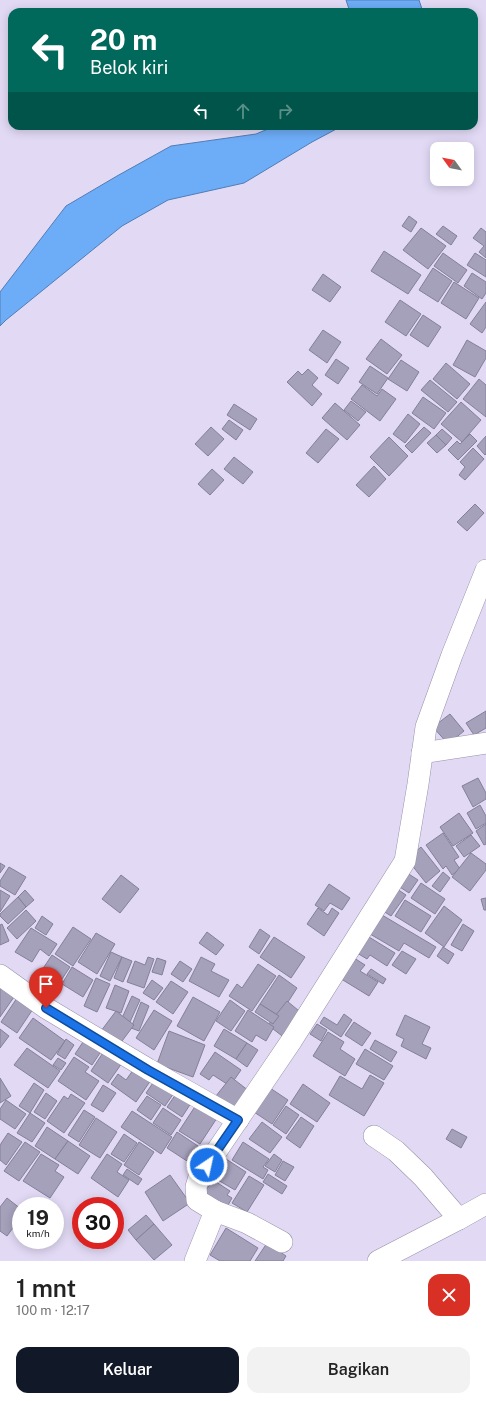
<!DOCTYPE html>
<html lang="id">
<head>
<meta charset="utf-8">
<style>
	body { margin:0; font-family:"Public Sans",sans-serif; background:#f2f2f2; color:#222; height:100vh; display:flex; flex-direction:column; font-size:15px; white-space:nowrap }
	* { box-sizing:border-box; margin:0 }
	p { font-size:13px; color:#767676 }
	.icon { flex:none; width:22px; height:22px; fill:none; stroke:currentColor; stroke-width:2; stroke-linecap:round; stroke-linejoin:round }
	.map { position:relative; height:1261px; overflow:hidden }
	.details { display:flex; flex-direction:column; background:#fff; flex:1 }
	.details>* { flex:none }
	.banner { position:absolute; left:8px; top:8px; width:470px; height:122px; border-radius:12px; box-shadow:0 2px 10px #0003; background:#00695c; color:#fff; overflow:hidden }
	.needle { width:26px; rotate:303deg }
	.fabs { position:absolute; left:430px; top:142px; display:grid; gap:8px }
	.fabs a { display:grid; place-items:center; width:44px; height:44px; border-radius:8px; background:#fff; box-shadow:0 2px 10px #0003; font-size:20px }
	.speed { position:absolute; left:12px; top:1197px; display:flex; gap:8px; font-size:20px; font-weight:700; text-align:center }
	.speed>* { display:grid; place-content:center; width:52px; height:52px; border-radius:50%; background:#fff; box-shadow:0 2px 10px #0003; line-height:1 }
	.speed small { font-size:10px; font-weight:400 }
	.speed .limit { border:6px solid #d22; background:#fff; color:#111 }
	.pin { position:absolute; display:grid; place-items:center; width:34px; height:34px; color:#fff; margin:-41px -17px; border-radius:50% 50% 50% 0; rotate:-45deg; box-shadow:0 0 4px #0007 }
	.pin .icon { rotate:45deg }
	.me { position:absolute; width:44px; margin:-22px; rotate:34deg; stroke-linejoin:round; filter:drop-shadow(0 0 3px #0008) }
	.turn { display:flex; align-items:center; gap:14px; height:84px; padding:0 16px; font-size:18px }
	.turn .icon { width:52px; height:52px; stroke-width:2.5 }
	.turn b { display:block; font-size:28px; line-height:34px }
	.lanes { display:flex; align-items:center; height:38px; padding:0 16px; background:#0003; justify-content:center; gap:20px; direction:ltr }
	.lanes .off { opacity:.35 }
	.round { display:grid; place-items:center; flex:none; width:42px; height:42px; border-radius:12px; background:#f2f2f2 }
	.head { display:flex; align-items:center; justify-content:space-between; height:68px; padding:0 16px }
	h1 { font-size:24px; font-weight:600; line-height:30px }
	.cta { display:flex; gap:8px; margin-top:auto; padding:8px 16px }
	.cta a { flex:1; height:46px; border-radius:12px; background:#111827; color:#fff; font-size:16px; font-weight:600; line-height:46px; text-align:center }
	.cta a+a { background:#f2f2f2; color:#222 }
	.map>svg:first-child { display:block }
	.water { fill:#6dacf7; stroke:#527db4 }
	.building { fill:#a6a1bb; stroke:#848099 }
	.lines { fill:none; stroke-linecap:round; stroke-linejoin:round }
	.street-casing { stroke:#9890a9; stroke-width:22 }
	.street { stroke:#fff; stroke-width:21 }
	.route-casing { stroke:#114b97; stroke-width:10 }
	.route { stroke:#1a73e8; stroke-width:7 }
</style>
</head>
<body>
<div class="map">
<svg width="486" height="1261" viewBox="0 0 486 1261">
	<rect width="100%" height="100%" fill="#e2daf5"/>
	<g class="water">
		<path d="M346,0h73l4,12h-73z"/>
		<path d="M275,126h67l-30,16 -68,41 -76,17 -46,26 -116,94 -6,6v-34l66,-86 51,-30 54,-30 85,-12z"/>
	</g>
	<g class="building">
		<path d="M409,216l8,6 -6,10 -9,-6z"/>
		<path d="M443,226l14,10 -6,9 -15,-11z"/>
		<path d="M421,228l25,18 -18,23 -25,-19z"/>
		<path d="M481,228l5,4v26l-7,-6 5,-6 -11,-8z"/>
		<path d="M384,251l37,24 -13,19 -37,-23z"/>
		<path d="M443,253l24,17 -9,13 -24,-17z"/>
		<path d="M475,253l11,7v17l-19,-12z"/>
		<path d="M433,268l19,13 -14,21 -19,-12z"/>
		<path d="M472,273l14,9v11l-4,6 -18,-13z"/>
		<path d="M323,274l18,13 -11,15 -18,-12z"/>
		<path d="M454,282l25,16 -13,21 -25,-16z"/>
		<path d="M400,300l21,14 -15,22 -21,-14z"/>
		<path d="M486,302v25l-4,6 -12,-9z"/>
		<path d="M423,315l18,12 -13,20 -18,-12z"/>
		<path d="M323,330l18,12 -14,21 -18,-13z"/>
		<path d="M381,339l21,16 -15,19 -21,-15z"/>
		<path d="M467,340l19,11v7l-11,19 -22,-12z"/>
		<path d="M336,359l13,9 -11,16 -13,-9z"/>
		<path d="M401,360l18,12 -12,19 -19,-12z"/>
		<path d="M446,363l24,21 -13,15 -24,-20z"/>
		<path d="M370,366l18,12 -11,16 -18,-12z"/>
		<path d="M308,369l10,9 -6,7 10,9 -10,12 -25,-24 11,-11 4,4z"/>
		<path d="M479,379l7,6v32l-23,-18z"/>
		<path d="M430,380l27,22 -9,10 -27,-22z"/>
		<path d="M362,385l15,11 5,-7 14,10 -16,22 -29,-22z"/>
		<path d="M423,397l23,16 -12,16 -22,-16z"/>
		<path d="M351,401l15,11 -8,9 -14,-11z"/>
		<path d="M461,402l20,18 -19,22 -21,-18z"/>
		<path d="M335,403l25,22 -13,15 -25,-22z"/>
		<path d="M234,404l23,15 -7,11 -23,-15z"/>
		<path d="M408,414l12,10 -15,19 -12,-9z"/>
		<path d="M229,420l14,10 -7,10 -14,-11z"/>
		<path d="M211,427l13,12 -16,17 -13,-12z"/>
		<path d="M424,427l7,6 -19,20 -7,-7z"/>
		<path d="M326,429l13,10 -21,24 -12,-10z"/>
		<path d="M442,429l10,9 -6,7 -10,-10z"/>
		<path d="M470,434l7,7 -19,19 -10,-10 9,-9 3,3z"/>
		<path d="M436,435l10,10 -9,8 -10,-10z"/>
		<path d="M486,436v18l-1,1 -8,-9z"/>
		<path d="M389,437l19,19 -19,20 -19,-19z"/>
		<path d="M473,448l11,11 -19,21 -6,-5 6,-8 -5,-5z"/>
		<path d="M234,457l19,15 -10,12 -19,-15z"/>
		<path d="M374,466l12,13 -17,18 -13,-12z"/>
		<path d="M212,469l12,11 -14,15 -12,-11z"/>
		<path d="M475,504l9,9 -17,18 -10,-9z"/>
		<path d="M486,711v17l-12,7 -8,-12z"/>
		<path d="M450,714l14,17 -16,13 -15,-17z"/>
		<path d="M478,778l8,15v6l-13,8 -11,-21z"/>
		<path d="M480,805l6,11v7l-10,6 -9,-16z"/>
		<path d="M459,813l14,20 -20,13 -13,-19z"/>
		<path d="M486,824v20l-2,1 -8,-14z"/>
		<path d="M443,833l16,24 -5,3 6,9 -8,6 -6,-9 -3,3 -17,-24z"/>
		<path d="M471,835l9,11 -16,11 -8,-11z"/>
		<path d="M421,847l19,24 -14,12 -19,-24z"/>
		<path d="M471,853l15,11v6l-16,21 -18,-14z"/>
		<path d="M0,863l5,3 -5,7z"/>
		<path d="M9,867l17,10 -11,18 -15,-9v-5z"/>
		<path d="M401,869l17,11 -9,13 -17,-11z"/>
		<path d="M443,872l7,6 -10,14 -8,-6z"/>
		<path d="M121,875l18,14 -19,24 -18,-14z"/>
		<path d="M421,883l24,16 -10,15 -24,-16z"/>
		<path d="M329,884l21,14 -8,12 -12,-7 -6,8 -9,-6z"/>
		<path d="M391,885l15,10 -15,21 -14,-9z"/>
		<path d="M0,890l10,6 -10,16z"/>
		<path d="M25,890l9,10 -8,7 -8,-10z"/>
		<path d="M18,897l8,10 -18,17 -8,-8v-2z"/>
		<path d="M486,898v12h-2l-3,-11z"/>
		<path d="M405,900l26,16 -10,16 -26,-16z"/>
		<path d="M444,906l18,14 -18,27 -19,-14z"/>
		<path d="M318,908l10,7 4,-7 7,5 -15,23 -17,-12z"/>
		<path d="M26,910l10,11 -19,18 -10,-11z"/>
		<path d="M382,915l54,32 -7,11 -25,-15 -5,8 -29,-17z"/>
		<path d="M42,916l11,8 -7,11 -11,-7z"/>
		<path d="M2,924l7,17 -9,4v-20z"/>
		<path d="M463,924l11,7 -12,20 -11,-6z"/>
		<path d="M73,927l18,12 -18,27 -18,-12z"/>
		<path d="M31,928l26,16 -8,12 -9,-7 -8,13 -17,-10z"/>
		<path d="M260,929l10,7 -11,18 -10,-7z"/>
		<path d="M207,932l17,13 -8,10 -17,-12z"/>
		<path d="M96,933l19,11 -18,30 -19,-12z"/>
		<path d="M274,937l31,20 -14,21 -31,-21z"/>
		<path d="M369,937l26,16 -8,13 -17,-11 -3,4 -15,-9z"/>
		<path d="M443,947l11,7 -6,10 -11,-8z"/>
		<path d="M402,951l14,8 -10,15 -14,-9z"/>
		<path d="M111,952l11,5 -12,24 -10,-5z"/>
		<path d="M52,955l18,12 -8,12 -18,-12z"/>
		<path d="M351,956l14,9 -5,6 18,11 -9,14 -31,-19z"/>
		<path d="M122,957l10,4 -9,21 -9,-4z"/>
		<path d="M148,957l6,2 -10,29 -17,-6 8,-21 10,4z"/>
		<path d="M201,957l14,7 -4,7 18,9 -10,17 -30,-16z"/>
		<path d="M157,958l9,3 -4,14 -10,-3z"/>
		<path d="M180,961l12,8 -9,13 -12,-8z"/>
		<path d="M258,964l18,12 -24,35 -23,-15 8,-12 5,4z"/>
		<path d="M44,967l18,12 -14,21 -18,-12z"/>
		<path d="M72,967l21,13 -10,17 -21,-13z"/>
		<path d="M371,969l15,10 -3,5 -16,-10z"/>
		<path d="M279,975l18,13 -18,28 -19,-12z"/>
		<path d="M96,978l14,6 -13,28 -13,-6z"/>
		<path d="M152,980l11,8 -9,12 -11,-7z"/>
		<path d="M171,981l17,11 -15,22 -17,-12z"/>
		<path d="M115,985l14,6 -8,22 -15,-5z"/>
		<path d="M0,987l14,10 -14,20z"/>
		<path d="M132,996l8,4 -10,22 -8,-4z"/>
		<path d="M193,997l27,15 -16,29 -27,-15z"/>
		<path d="M17,998l16,11 -16,24 -16,-11z"/>
		<path d="M230,1000l15,11 -14,20 -15,-10z"/>
		<path d="M287,1001l17,14 -18,24 -18,-14z"/>
		<path d="M141,1002l8,4 -10,25 -8,-3z"/>
		<path d="M260,1004l19,12 -6,8 -18,-12z"/>
		<path d="M154,1010l18,11 -18,29 -18,-12z"/>
		<path d="M248,1010l26,17 -8,14 -10,-6 -4,7 -17,-11z"/>
		<path d="M116,1011l18,14 -18,24 -18,-14z"/>
		<path d="M344,1014l8,6 -11,17 -21,-14 4,-6 13,8z"/>
		<path d="M405,1015l25,12 -8,17 9,4 -5,11 -25,-13 3,-7 -8,-4z"/>
		<path d="M33,1018l32,23 -14,19 -32,-22z"/>
		<path d="M354,1022l17,11 -9,13 -17,-11z"/>
		<path d="M317,1024l10,6 -6,11 -11,-7z"/>
		<path d="M0,1029l9,7 -9,12z"/>
		<path d="M224,1029l23,14 -11,16 -22,-13z"/>
		<path d="M169,1031l36,14 -12,32 -36,-13z"/>
		<path d="M328,1032l16,10 -4,7 15,10 -10,17 -32,-20z"/>
		<path d="M87,1036l17,11 -12,18 -17,-11z"/>
		<path d="M66,1039l8,6 -9,14 -8,-5z"/>
		<path d="M375,1040l22,12 -6,10 -21,-13z"/>
		<path d="M247,1043l11,7 -11,17 -11,-8z"/>
		<path d="M27,1048l33,23 -12,17 -34,-23z"/>
		<path d="M106,1048l16,15 -14,20 -17,-12z"/>
		<path d="M365,1049l28,17 -9,14 -28,-16z"/>
		<path d="M215,1052l26,18 -11,16 -17,-11 -4,5 -9,-6z"/>
		<path d="M74,1057l15,10 -4,5 14,9 -13,19 -28,-19z"/>
		<path d="M58,1058l8,5 -5,7 -8,-5z"/>
		<path d="M136,1066l17,11 -17,25 -25,-18 7,-10 8,6z"/>
		<path d="M370,1075l14,8 -20,33 -35,-21 11,-19 22,13z"/>
		<path d="M157,1077l19,13 -11,16 -19,-13z"/>
		<path d="M231,1077l18,14 -19,24 -18,-14z"/>
		<path d="M0,1078l11,18 -11,7z"/>
		<path d="M34,1083l10,7 -14,23 -11,-7z"/>
		<path d="M303,1084l27,19 -13,19 -27,-18z"/>
		<path d="M103,1085l13,8 -13,19 -12,-7z"/>
		<path d="M270,1088l18,12 -16,24 -18,-12z"/>
		<path d="M178,1091l15,9 -11,17 -15,-10z"/>
		<path d="M46,1093l11,8 -12,18 -11,-7z"/>
		<path d="M71,1094l14,9 -21,30 -17,-12 17,-25 4,3z"/>
		<path d="M147,1096l14,9 -10,15 -14,-10z"/>
		<path d="M6,1100l20,14 -11,15 -15,-10v-10z"/>
		<path d="M196,1105l21,13 -17,26 -21,-13z"/>
		<path d="M286,1106l13,9 -13,19 -13,-9z"/>
		<path d="M163,1108l18,12 -10,15 -18,-12z"/>
		<path d="M84,1110l11,7 -16,25 -11,-7z"/>
		<path d="M132,1111l40,26 -11,17 -40,-27z"/>
		<path d="M30,1113l15,10 -13,19 -15,-9z"/>
		<path d="M301,1117l13,9 -14,22 -14,-10z"/>
		<path d="M96,1118l21,14 -17,26 -21,-13z"/>
		<path d="M262,1122l20,15 -12,16 -21,-14z"/>
		<path d="M47,1127l21,14 -13,18 -20,-13z"/>
		<path d="M452,1129l15,8 -6,11 -15,-9z"/>
		<path d="M177,1132l21,14 -11,15 -20,-13z"/>
		<path d="M8,1133l14,9 -16,23 -6,-5v-15z"/>
		<path d="M124,1134l13,9 -13,19 -13,-8z"/>
		<path d="M68,1141l22,15 -12,18 -23,-15z"/>
		<path d="M25,1142l15,10 -21,29 -15,-10z"/>
		<path d="M139,1142l15,10 -15,23 -15,-10z"/>
		<path d="M243,1142l26,17 -6,8 5,3 -5,9 -31,-19z"/>
		<path d="M41,1154l18,11 -4,6 9,6 -14,21 -27,-17z"/>
		<path d="M107,1154l15,10 -5,8 12,8 -11,17 -27,-19z"/>
		<path d="M274,1154l8,6 -7,12 -10,-6z"/>
		<path d="M223,1157l23,15 -11,18 -24,-14z"/>
		<path d="M283,1161l11,6 -9,14 -10,-6z"/>
		<path d="M127,1169l15,10 -4,6 -15,-10z"/>
		<path d="M268,1174l19,12 -5,8 -19,-12z"/>
		<path d="M170,1175l20,28 -27,18 -18,-29z"/>
		<path d="M249,1176l15,9 -17,27 -15,-9z"/>
		<path d="M213,1180l17,11 -3,4 5,3 -5,9 -23,-14z"/>
		<path d="M7,1198l14,11v8l-14,19 -7,-5v-24z"/>
		<path d="M146,1215l8,9 -18,16 -8,-10z"/>
		<path d="M154,1224l18,21 -18,15 -18,-20z"/>
		<path d="M226,1228l32,20 -8,13h-30l-10,-6z"/>
		<path d="M267,1243l19,13 -3,5h-28z"/>
	</g>
	<g class="lines">
		<defs>
			<g id="street">
				<path d="M422,753l64,-10"/>
				<path d="M0,975l46,33 102,61 90,51"/>
				<path d="M374,1136l22,15 27,26 36,42"/>
				<path d="M215,1211l32,12 35,19"/>
				<path d="M195,1261l20,-50 -18,-11 -1,-13 3,-10 93,-137 113,-179 13,-77 8,-57 26,-72 34,-85"/>
				<path d="M378,1261l81,-42 27,-15"/>
			</g>
		</defs>
		<use href="#street" class="street-casing"/>
		<use href="#street" class="street"/>
	</g>
	<g class="lines">
		<defs>
			<path id="route" d="M46,1008l102,62 90,50 -31,45"/>
		</defs>
		<use href="#route" class="route-casing"/>
		<use href="#route" class="route"/>
	</g>
</svg>
<div class="fabs">
<a><svg class="needle" viewBox="-14 -14 28 28"><path d="M0-13l5 13h-10z" fill="#e53935"/><path d="M0 13l5-13h-10z" fill="#767676"/></svg></a>
</div>
<div class="speed"><div>19<small>km/h</small></div><div class="limit">30</div></div>
<div class="pin" style="left:46px;top:1008px;background:#d93025"><svg class="icon" aria-label="arrive" viewBox="0 0 24 24"><path d="M6 21V4h12l-3 4 3 4H6"/></svg></div>
<svg class="me" style="left:207px;top:1165px" viewBox="-20 -20 40 40"><circle r="17" fill="#1a73e8" stroke="#fff" stroke-width="3"/><path d="M0-11L8 9 0 5-8 9z" fill="#fff"/></svg>
<div class="banner">
<div class="turn"><svg class="icon" aria-label="left" viewBox="0 0 24 24"><path d="M17 20v-9H6M10 6l-5 5 5 5"/></svg><div><b>20 m</b>Belok kiri</div></div>
<div class="lanes"><svg class="icon" aria-label="left" viewBox="0 0 24 24"><path d="M17 20v-9H6M10 6l-5 5 5 5"/></svg><svg class="icon off" aria-label="ahead" viewBox="0 0 24 24"><path d="M12 20V5M6 11l6-6 6 6"/></svg><svg class="icon off" aria-label="right" viewBox="0 0 24 24"><path d="M7 20v-9h11M14 6l5 5-5 5"/></svg></div>
</div>
</div>
<section class="details">
<div class="head"><div><h1>1 mnt</h1><p>100 m · 12:17</p></div><a class="round" style="background:#d93025;color:#fff"><svg class="icon" aria-label="close" viewBox="0 0 24 24"><path d="M6 6l12 12M18 6L6 18"/></svg></a></div>
<div class="cta"><a>Keluar</a><a>Bagikan</a></div>
</section>
</body>
</html>
